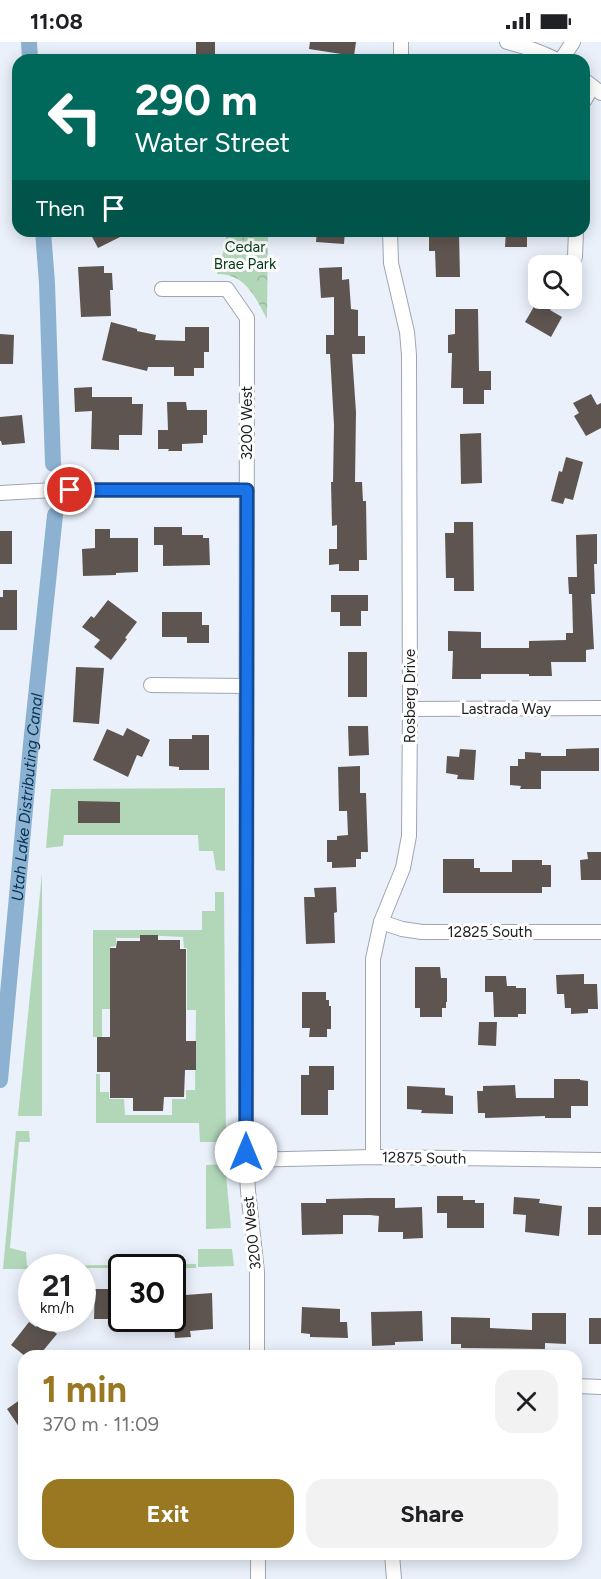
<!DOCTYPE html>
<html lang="en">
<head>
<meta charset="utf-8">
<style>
	body { margin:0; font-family:Figtree,sans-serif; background:#f2f2f2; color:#202124; height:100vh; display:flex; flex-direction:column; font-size:22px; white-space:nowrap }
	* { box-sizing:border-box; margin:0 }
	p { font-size:20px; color:#757577 }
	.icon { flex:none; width:33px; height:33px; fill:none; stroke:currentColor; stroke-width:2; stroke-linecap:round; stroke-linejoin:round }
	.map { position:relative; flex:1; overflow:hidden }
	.sheet { position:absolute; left:18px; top:1308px; width:564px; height:210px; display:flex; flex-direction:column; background:#fff; border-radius:18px; box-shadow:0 3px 15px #0003 }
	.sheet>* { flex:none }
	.guide { position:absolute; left:12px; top:12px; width:578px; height:183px; border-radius:18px; box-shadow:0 3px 15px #0003; background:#00695c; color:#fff; overflow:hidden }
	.fabs { position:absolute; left:528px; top:213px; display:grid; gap:12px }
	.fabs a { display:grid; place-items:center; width:54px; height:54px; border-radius:12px; background:#fff; box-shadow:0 3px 15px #0003; font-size:30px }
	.speed { position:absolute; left:18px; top:1212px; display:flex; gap:12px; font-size:30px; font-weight:700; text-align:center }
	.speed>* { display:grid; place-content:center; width:78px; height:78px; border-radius:50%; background:#fff; box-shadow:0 3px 15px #0003; line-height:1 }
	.speed small { font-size:15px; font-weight:400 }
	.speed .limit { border:3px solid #111; border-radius:9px; background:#fff; color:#111 }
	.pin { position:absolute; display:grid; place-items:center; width:51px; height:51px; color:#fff; margin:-26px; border:3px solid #fff; border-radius:50%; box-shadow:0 2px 6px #0007 }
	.me { position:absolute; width:66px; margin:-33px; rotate:0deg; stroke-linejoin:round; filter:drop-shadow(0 0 4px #0008) }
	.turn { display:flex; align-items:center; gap:21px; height:126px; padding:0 24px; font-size:27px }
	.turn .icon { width:78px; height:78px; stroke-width:2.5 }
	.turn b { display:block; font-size:42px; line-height:51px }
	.then { display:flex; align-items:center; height:57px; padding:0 24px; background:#0003; gap:12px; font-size:22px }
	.round { display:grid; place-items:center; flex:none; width:63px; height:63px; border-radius:18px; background:#f2f2f2 }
	.headline { display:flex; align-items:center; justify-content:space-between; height:102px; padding:0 24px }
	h1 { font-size:36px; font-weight:700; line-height:45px; color:#9a7822 }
	.action { display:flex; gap:12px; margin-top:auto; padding:12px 24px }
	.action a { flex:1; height:69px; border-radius:18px; background:#9a7822; color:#fff; font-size:24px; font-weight:700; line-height:69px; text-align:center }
	.action a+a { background:#f2f2f2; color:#202124 }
	.status { display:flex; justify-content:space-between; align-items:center; height:42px; padding:0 30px; background:#fff; direction:ltr }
	.status svg { height:16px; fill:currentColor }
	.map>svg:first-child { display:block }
	.grass { fill:#b2d7b8 }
	.park { fill:url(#park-crowns) }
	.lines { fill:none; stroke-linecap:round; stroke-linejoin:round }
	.canal { stroke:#8db2d1; stroke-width:16 }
	.building { fill:#5f5550 }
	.minor-casing { stroke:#a0a6b0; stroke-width:16 }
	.minor { stroke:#fff; stroke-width:14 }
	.route-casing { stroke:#114b97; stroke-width:15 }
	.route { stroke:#1a73e8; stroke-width:10 }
	.labels { text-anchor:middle; stroke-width:6; stroke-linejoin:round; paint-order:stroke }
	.park-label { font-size:15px; fill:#003d15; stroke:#fff }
	.street-label { font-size:15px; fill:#1b1d21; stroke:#fff }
	.water-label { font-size:16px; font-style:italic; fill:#033251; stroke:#fff }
</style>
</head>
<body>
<div class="status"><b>11:08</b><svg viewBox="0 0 49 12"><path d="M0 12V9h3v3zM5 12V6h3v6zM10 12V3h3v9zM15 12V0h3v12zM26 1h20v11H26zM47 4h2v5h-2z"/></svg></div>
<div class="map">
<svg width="601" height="1537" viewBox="0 0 601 1537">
	<defs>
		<pattern id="park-crowns" width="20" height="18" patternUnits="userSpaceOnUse" patternTransform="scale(1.5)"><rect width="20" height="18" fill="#b2d7b8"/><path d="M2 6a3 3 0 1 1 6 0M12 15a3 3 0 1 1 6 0" fill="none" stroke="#98b89e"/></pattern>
	</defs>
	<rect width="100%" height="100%" fill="#eaf1fb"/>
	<g class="grass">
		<path d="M225,746v83l-9,-1 -3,-19h-14l-1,-16h-134l-1,11 -17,2 5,-59z"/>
		<path d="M42,831v243h-24z"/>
		<path d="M215,850h9l2,250h-26l-1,-19h-103v-49h4v18h9v7h15l1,16h47v-16h14v-9h9l1,-80h-9v-62h-3l-1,-11 -42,-2 -1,3h-24v8l-6,1v62h-8v28h-9v-107h109v-19h13z"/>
		<path d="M16,1089h13l1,11h-11l-9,106 16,4 1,14 169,-2v4h-164l-1,1h-28z"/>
		<path d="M225,1122l6,64 -25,1v-64z"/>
		<path d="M198,1207h34l2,17 -36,1z"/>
	</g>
	<path class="park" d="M226,189h42l-1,88c-12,-22 -21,-45 -50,-45l9,-32z"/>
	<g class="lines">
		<g class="canal">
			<path d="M29,0l1,18"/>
			<path d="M43,189l4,52 6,181"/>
			<path id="s1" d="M0,1038l31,-336 24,-229"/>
		</g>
	</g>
	<g class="building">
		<rect x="196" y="0" width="19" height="18"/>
		<path d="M310,0h46l-2,14 -45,-7z"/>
		<path d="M89,189h43l-34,17z"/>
		<path d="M317,189h28l-1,13 -28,-2z"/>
		<path d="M506,189h21v16h-22z"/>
		<path d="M459,191l1,44h-24l-1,-26h-6v-17z"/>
		<path d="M104,224v7h8l1,17h-3l1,26 -30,1 -3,-50z"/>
		<path d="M342,225v13l7,-1 2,30 7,1v26h7v18h-13l4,58 -1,70h7l1,19h3l1,59h-8v11h-20v-7l-10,1v-16h8v-24l-5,1 -1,-44h2l1,-57 -4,-71h-4v-19h8v-38l-13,1 -2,-30z"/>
		<path d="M539,256h6l9,6 -4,6 12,7 -11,20 -26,-15z"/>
		<path d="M455,267h23l1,62h12v19h-7v14h-21v-16h-12l1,-35h-4v-18l7,-1z"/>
		<path d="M111,280l26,7v2l19,4 -1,5 30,1v-14h24v25h-5v16h-10v8h-20v-9h-26l-1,4 -45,-11z"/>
		<path d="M0,292l14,1 -1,29h-13z"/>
		<path d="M92,345v10h40v7h11l-1,31h-23v15l-28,-1 1,-38 -17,1 -1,-24z"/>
		<path d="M591,352l6,11 4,-2v25l-15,8 -12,-20 5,-3 -6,-10z"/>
		<path d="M167,360h19l1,8h20v25h-4v8l-21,1v7h-14l1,-2h-11v-19h10z"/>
		<path d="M22,373l3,28 -23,2 -1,-4h-1v-24z"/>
		<path d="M481,391l1,50 -21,1 -1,-50z"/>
		<path d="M566,415l17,5 -10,38 -8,-2 -2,6 -12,-3 8,-30 3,1z"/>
		<path d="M454,480h19l1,69h-20v-13h-8l-1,-45h9z"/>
		<path d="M154,485h28v8h21v3h6l1,27 -47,1v-21h-9z"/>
		<path d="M95,487h15v9h28v34l-22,1v2l-33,1 -1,-27 13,-1z"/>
		<rect x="0" y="489" width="12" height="33"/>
		<path d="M597,492v30h-3l1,30h-4l3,55 -8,1v12h-35l1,14h-23v-2h-48v5h-29l1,-28h-5v-20l33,1v16h48v-7l37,-1v-7h7l-1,-39h-3l-1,-17h9l-1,-42z"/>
		<path d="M3,548h14v40h-17v-33h3z"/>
		<path d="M331,553h37v16h-7v15h-21v-14h-9z"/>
		<path d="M108,558l29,22 -12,16 2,1 -16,21 -17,-13 6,-7 -18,-13 9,-11 3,2z"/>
		<path d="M162,570h40v13h7v18h-22v-6h-25z"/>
		<rect x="348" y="610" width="19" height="45"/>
		<path d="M76,625l28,1 -5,56 -26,-2z"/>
		<path d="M348,684h20l1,29 -20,1z"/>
		<path d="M127,686l23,12 -8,17 -5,-2 -9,22 -35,-17 14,-31 16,7z"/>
		<path d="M192,693h17v35h-30v-3l-10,-1v-27h23z"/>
		<path d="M599,706v23h-58v18h-21l1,-3 -11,-1v-19h8v-7h7v-7l16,1v3h25v-7z"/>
		<path d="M460,707l16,1 -2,30 -17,-1 1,-4 -12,-2 1,-17 12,1z"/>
		<path d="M360,724v27h6l2,59h-7v7h-5v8l-24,1v-6h-5v-22h10v-4l11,-1 -1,-24h-8l-1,-44z"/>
		<path d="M78,759l42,1v21h-42z"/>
		<path d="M587,810h14v28h-20l-1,-20 8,-1z"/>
		<path d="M443,817h31v9h6v4h32v-12h30v5h9v22h-9v6h-99z"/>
		<path d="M336,845l1,25 -3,1 1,30 -29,1 -2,-47h11l-1,-9z"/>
		<path d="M140,893h18v5h22v9h6v92h10v29h-11l-1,27h-20l-1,14h-30v-13h-23v-26h-13v-35h13v-89h6l1,-7h23z"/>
		<path d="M415,925h25l1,11h6v24h-1v6h-4v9h-22v-9h-5z"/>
		<path d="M584,932v10h13l1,25h-10v4l-17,1v-6h-6l-1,-14h-7l-1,-19z"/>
		<path d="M485,934h21l1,10h9v2h10v26h-8v3h-24l-1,-25h-8z"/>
		<path d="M302,950h24v8h3v6h2v23h-4v8h-18l1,-9h-8z"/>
		<path d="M479,980h18l-1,24 -18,-1z"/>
		<path d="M309,1024h25v24h-6v25h-27v-40h8z"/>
		<path d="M554,1037h26v1l8,1v25h-17v12h-26v-2l-60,2v-5h-7l-1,-22h6v-5l32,-1 1,13h38z"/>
		<path d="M407,1044l38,2v7l8,1v18l-32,-1 1,-3 -15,-1z"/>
		<path d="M437,1154h26v4h12v3h9v25h-37v-15h-10z"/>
		<path d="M514,1155l26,2 -1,4 23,3 -3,30 -34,-4 1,-17 -13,-1z"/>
		<path d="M370,1156h25v10l27,-1 1,31 -20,1v-7h-25l1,-16 -9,-1h-27v19l-41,1 -1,-32h25v-4z"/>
		<rect x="588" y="1165" width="13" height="28"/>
		<path d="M95,1247h27v21l-9,1v8h-19z"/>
		<path d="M212,1251l1,36 -23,2 1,6 -16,1 -3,-42z"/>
		<path d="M302,1265l38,2v13h7l1,16 -38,-1v-3l-9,-1z"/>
		<path d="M422,1269l1,30 -28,1v3l-23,1 -1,-34z"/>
		<path d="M532,1271h34v31l-21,-1v6l-84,-1v-4h-10v-27l39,1v10l42,2z"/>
		<rect x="589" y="1276" width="12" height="26"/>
		<path d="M41,1279l16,13 -15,18 -2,-2 -5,6h-10l-14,-11 18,-23 7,5z"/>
		<path d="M24,1355v37l-17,-25z"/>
	</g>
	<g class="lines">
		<defs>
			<g id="minor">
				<path d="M507,0c17,4 34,10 50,18"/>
				<path d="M401,18v-18"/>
				<path d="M561,18l12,-18"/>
				<path d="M584,38l17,13"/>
				<path d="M584,59l8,-14"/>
				<path d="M575,215l1,-26"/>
				<path d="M162,247h65l20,29 -1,842 2,31 9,81v84"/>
				<path d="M0,451l54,-3h193"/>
				<path d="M151,643l95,1"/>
				<path d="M410,667l191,-1"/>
				<path d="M381,880l21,7 20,3h179"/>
				<path d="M373,1115v-198l8,-37 22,-54 6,-32 1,-127 -1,-354 -2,-23 -16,-69 -1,-32"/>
				<path d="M246,1118l127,-3 228,3"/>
				<path d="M576,1344l25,1"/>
				<path d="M258,1512v25"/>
				<path d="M392,1512l2,25"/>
			</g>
		</defs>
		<use href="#minor" class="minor-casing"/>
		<use href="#minor" class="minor"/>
	</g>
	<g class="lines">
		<defs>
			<path id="route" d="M70,448h177l-1,662"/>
		</defs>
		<use href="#route" class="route-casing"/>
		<use href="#route" class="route"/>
	</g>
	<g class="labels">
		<g class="park-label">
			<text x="245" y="210">Cedar<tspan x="245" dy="17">Brae Park</tspan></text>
		</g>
		<g class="street-label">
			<text transform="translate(247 381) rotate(-90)" y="5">3200 West</text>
			<text transform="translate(410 654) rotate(-90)" y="5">Rosberg Drive</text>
			<text x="506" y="672">Lastrada Way</text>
			<text x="490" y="895">12825 South</text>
			<text transform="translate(424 1116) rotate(1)" y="5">12875 South</text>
			<text transform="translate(252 1191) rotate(-96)" y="5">3200 West</text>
		</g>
		<g class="water-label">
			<text dy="6" stroke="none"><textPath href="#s1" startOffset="284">Utah Lake Distributing Canal</textPath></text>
		</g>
	</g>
</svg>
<div class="fabs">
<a><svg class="icon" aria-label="search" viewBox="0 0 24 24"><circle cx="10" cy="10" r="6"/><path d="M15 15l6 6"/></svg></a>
</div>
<div class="speed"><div>21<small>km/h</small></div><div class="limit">30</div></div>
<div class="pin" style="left:70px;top:448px;background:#d93025"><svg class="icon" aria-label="arrive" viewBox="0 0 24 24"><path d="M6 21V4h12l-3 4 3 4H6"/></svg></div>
<svg class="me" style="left:246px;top:1110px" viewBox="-20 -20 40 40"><circle r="19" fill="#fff"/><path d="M0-13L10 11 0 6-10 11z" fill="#1a73e8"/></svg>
<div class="guide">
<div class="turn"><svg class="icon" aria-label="left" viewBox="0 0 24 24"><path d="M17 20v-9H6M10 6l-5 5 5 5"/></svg><div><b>290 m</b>Water Street</div></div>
<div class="then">Then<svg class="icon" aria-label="arrive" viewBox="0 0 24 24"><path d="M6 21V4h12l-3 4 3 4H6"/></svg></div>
</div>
<section class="sheet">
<div class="headline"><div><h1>1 min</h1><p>370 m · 11:09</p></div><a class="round"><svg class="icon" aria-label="close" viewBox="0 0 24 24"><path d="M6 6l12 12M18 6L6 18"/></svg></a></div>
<div class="action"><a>Exit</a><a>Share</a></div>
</section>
</div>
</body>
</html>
